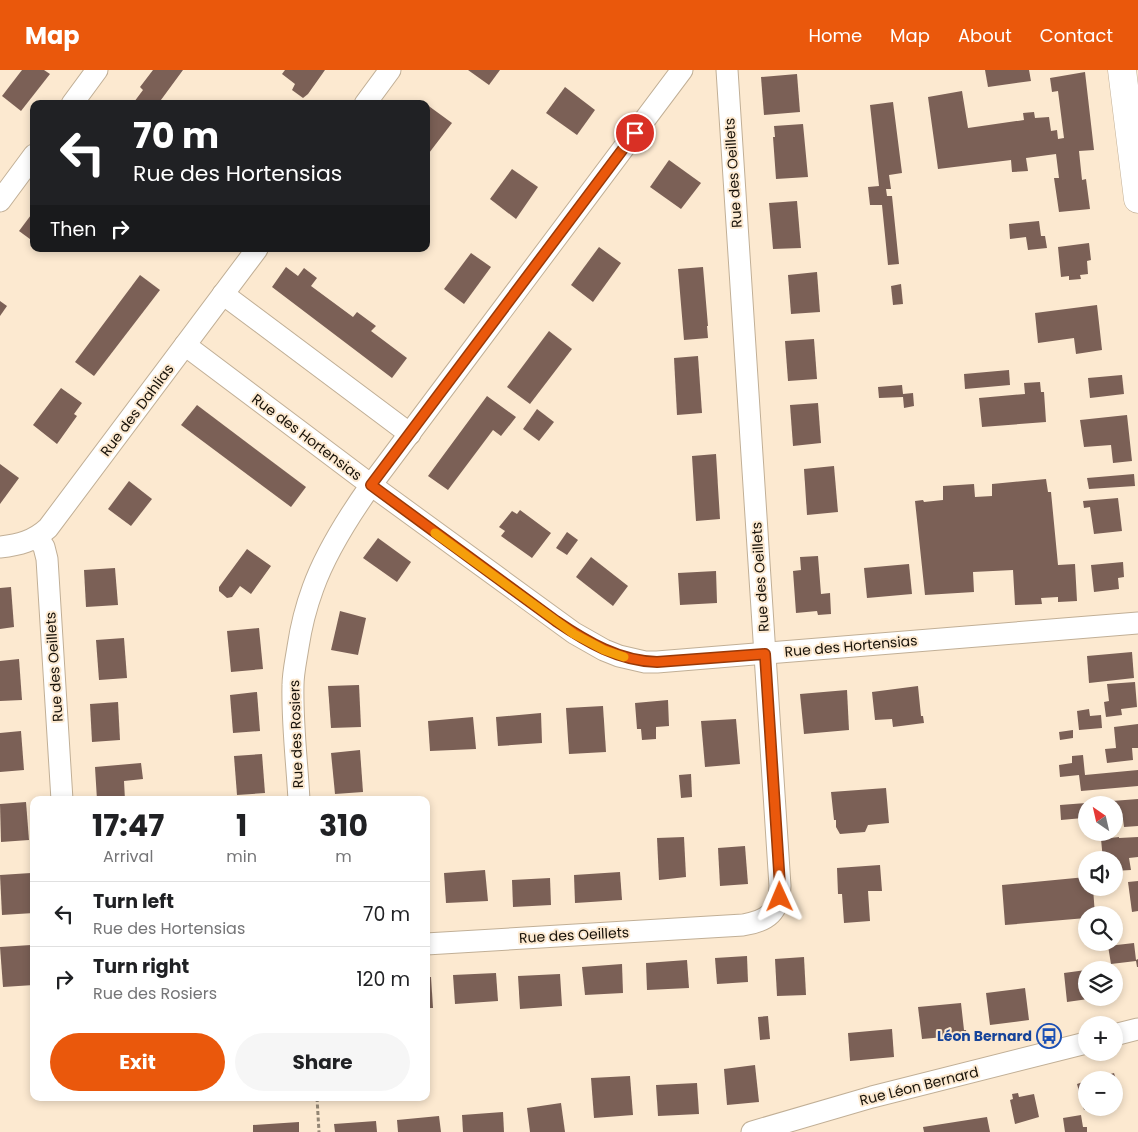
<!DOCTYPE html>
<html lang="en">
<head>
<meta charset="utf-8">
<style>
	body { margin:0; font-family:Poppins,sans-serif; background:#f6f6f6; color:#202124; height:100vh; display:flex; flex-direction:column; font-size:19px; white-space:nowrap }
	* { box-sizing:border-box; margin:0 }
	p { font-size:16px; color:#757577 }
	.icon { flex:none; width:28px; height:28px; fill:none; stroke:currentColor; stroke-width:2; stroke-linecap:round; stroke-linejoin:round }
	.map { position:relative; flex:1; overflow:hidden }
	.details { position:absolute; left:30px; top:726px; width:400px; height:305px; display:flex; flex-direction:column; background:#fff; border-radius:10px; box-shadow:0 2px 8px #0003 }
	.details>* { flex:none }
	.hud { position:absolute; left:30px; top:30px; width:400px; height:152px; border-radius:10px; box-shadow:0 2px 8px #0003; background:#202124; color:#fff; overflow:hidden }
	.needle { width:32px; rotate:326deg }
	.fabs { position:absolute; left:1078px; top:726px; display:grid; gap:10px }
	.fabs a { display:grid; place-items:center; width:45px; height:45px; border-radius:50%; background:#fff; box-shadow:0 2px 8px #0003; font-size:25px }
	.pin { position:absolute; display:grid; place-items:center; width:42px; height:42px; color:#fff; margin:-21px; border:2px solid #fff; border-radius:50%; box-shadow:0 1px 5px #0007 }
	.me { position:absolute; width:55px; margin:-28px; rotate:359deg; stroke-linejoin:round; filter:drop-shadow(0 0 4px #0008) }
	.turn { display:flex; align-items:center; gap:18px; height:105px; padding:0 20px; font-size:22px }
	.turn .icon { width:65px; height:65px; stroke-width:2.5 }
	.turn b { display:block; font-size:35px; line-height:42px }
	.then { display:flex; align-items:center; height:48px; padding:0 20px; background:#0003; gap:10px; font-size:19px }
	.eta { display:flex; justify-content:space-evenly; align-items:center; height:85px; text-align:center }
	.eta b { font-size:30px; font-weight:700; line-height:35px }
	.button { display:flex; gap:10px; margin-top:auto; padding:10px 20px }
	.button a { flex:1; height:58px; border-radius:30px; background:#ea580c; color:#fff; font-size:20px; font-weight:700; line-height:58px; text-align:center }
	.button a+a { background:#f6f6f6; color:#202124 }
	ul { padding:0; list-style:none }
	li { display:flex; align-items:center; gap:15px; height:65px; padding:0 20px; border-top:1px solid #e0e0e0 }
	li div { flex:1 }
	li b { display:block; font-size:19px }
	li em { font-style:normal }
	header { display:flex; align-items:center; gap:30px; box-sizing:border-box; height:70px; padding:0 25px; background:#ea580c; color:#fff }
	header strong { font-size:24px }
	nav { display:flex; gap:28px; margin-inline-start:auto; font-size:18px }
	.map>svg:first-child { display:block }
	.building { fill:#7b6056 }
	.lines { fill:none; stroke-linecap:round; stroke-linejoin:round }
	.minor-casing { stroke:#c1af96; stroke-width:23 }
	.primary-casing { stroke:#c1af96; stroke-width:29 }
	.path { stroke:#938674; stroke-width:3; stroke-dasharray:4 2.5; stroke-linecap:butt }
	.minor { stroke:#fff; stroke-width:21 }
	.primary { stroke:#fff; stroke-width:28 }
	.route-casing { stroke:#983908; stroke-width:12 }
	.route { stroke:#ea580c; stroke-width:9 }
	.slow { stroke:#f59e0b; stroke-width:9 }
	.labels { text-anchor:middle; stroke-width:4; stroke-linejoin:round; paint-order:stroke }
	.street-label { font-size:14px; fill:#181209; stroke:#fce9d0 }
	.transit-label { font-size:14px; font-weight:bold; fill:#164399; stroke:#fce9d0; text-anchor:end }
</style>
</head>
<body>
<header>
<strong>Map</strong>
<nav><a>Home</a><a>Map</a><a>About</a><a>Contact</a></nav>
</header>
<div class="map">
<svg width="1138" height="1062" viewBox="0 0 1138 1062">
	<rect width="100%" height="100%" fill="#fce9d0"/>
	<g class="building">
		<path d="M22,0h22l6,4 -29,37 -19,-15z"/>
		<path d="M153,0h30l-25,34h-20l-4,-2 9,-12 -3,-3z"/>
		<path d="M285,0h40l-17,24 -5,4 -11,-8 3,-6 -13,-10z"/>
		<path d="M468,0h32l-11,15z"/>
		<path d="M985,0h44l2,11 -43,6z"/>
		<path d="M1085,2l9,78 -15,1 3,29 4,-1 4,30 -31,3 -5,-34h5l-3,-24 -30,4 2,13 -16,1 -1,-12 -73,9 -10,-72 34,-6 6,37 56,-8 -1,-7 11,-1 1,6 14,-1 2,14 6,-1 1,9 6,-1 -6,-47 -6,1 -2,-14z"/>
		<path d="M797,4l3,38 -36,3 -3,-38z"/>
		<path d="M565,17l30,23 -18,25 -31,-22z"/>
		<path d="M893,32l9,71 -13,2 2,14h-5l1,7h5l7,68 -11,1 -6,-60h-12l-2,-18 11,-1 -9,-81z"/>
		<path d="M426,34l26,19 -23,30 -3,-2z"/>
		<path d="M803,54l5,53 -32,2 -3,-42h2l-1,-11z"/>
		<path d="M669,90l32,23 -20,26 -31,-22z"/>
		<path d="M512,99l26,18 -22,32 -26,-20z"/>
		<path d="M797,131l4,47 -28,1 -4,-46z"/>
		<path d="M34,141v31l-15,-11z"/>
		<path d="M1039,151l2,15h4l2,12 -19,2 -2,-13 -16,2 -1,-15z"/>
		<path d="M1089,173l2,17 -4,1 1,13 -8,1 1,4 -12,1v-4l-8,1 -3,-30z"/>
		<path d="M599,177l22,16 -28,39 -22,-17z"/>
		<path d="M471,183l20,14 -27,37 -20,-15z"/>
		<path d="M286,197l12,9 6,-8 13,10 -6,8 42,31 4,-5 19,14 -5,5 36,27 -15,20 -120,-91z"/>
		<path d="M703,197l5,59h-1l1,12 -24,2 -6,-71z"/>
		<path d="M817,202l3,40 -29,2 -3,-39z"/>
		<path d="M140,205l20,15 -66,86 -19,-14z"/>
		<path d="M901,214l2,20 -10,1 -2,-19z"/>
		<path d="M0,231l7,5 -7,10z"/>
		<path d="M1097,235l5,45 -26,4 -2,-16 -36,5 -3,-30z"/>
		<path d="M549,261l23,18 -42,55 -23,-17z"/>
		<path d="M814,269l3,40 -29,2 -3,-40z"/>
		<path d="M698,286l4,57 -25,2 -3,-57z"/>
		<path d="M1009,300l1,15 -45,4 -1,-15z"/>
		<path d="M1122,305l2,19 -34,4 -2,-20z"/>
		<path d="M1040,312l1,10h3l2,30 -64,5 -3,-29 46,-4 -1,-11z"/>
		<path d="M902,315l1,9 10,-1 1,13 -10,2 -1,-11 -24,1 -1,-11z"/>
		<path d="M61,318l21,15 -8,11 3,2 -20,28 -24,-19z"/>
		<path d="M487,326l29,21 -15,19 -8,-6 -45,60 -20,-14z"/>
		<path d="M818,333l3,40 -28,3 -3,-41z"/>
		<path d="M197,335l109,82 -15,20 -110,-82z"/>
		<path d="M537,339l17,13 -15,19 -16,-12z"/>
		<path d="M1127,345l5,46 -19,2 -2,-18 -27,2 -4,-27z"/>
		<path d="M716,384l4,65 -24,2 -4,-65z"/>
		<path d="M0,394l19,14 -19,26z"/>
		<path d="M834,396l4,46 -31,3 -3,-46z"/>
		<path d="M1134,404l1,12 -46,3 -2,-11z"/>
		<path d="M1046,409l2,13h3l7,73 17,-1 2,37 -19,1v-5l-17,1 1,6 -27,1 -2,-35 -40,2 1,20 -49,3 -10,-94 8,-1 1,2 19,-2v-14l31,-2 1,13 17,-1v-12z"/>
		<path d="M129,411l23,18 -21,27 -23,-17z"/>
		<path d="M1118,428l4,33 -28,3 -4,-27 -6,1 -1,-7z"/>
		<path d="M520,440l31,23 -19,25 -31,-22 4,-5 -6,-4 13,-16 5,3z"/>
		<path d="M567,462l11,8 -11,15 -11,-7z"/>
		<path d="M378,468l33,24 -14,20 -34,-24z"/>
		<path d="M247,479l24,17 -20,28 -11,-8 -8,11 -5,1 -8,-7v-4z"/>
		<path d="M818,486l3,38 9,-1 1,21 -13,1 -1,-4 -21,2 -3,-42 8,-1 -1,-13z"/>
		<path d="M591,487l37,29 -15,20 -37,-29z"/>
		<path d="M1123,492l1,15 -6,1 1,11 -25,3 -3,-27z"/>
		<path d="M909,494l3,30 -45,4 -3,-30z"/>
		<path d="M115,498l3,37 -32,2 -2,-37z"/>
		<path d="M716,501l1,32 -37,2 -2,-32z"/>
		<path d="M11,517l3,40 -14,2v-41z"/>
		<path d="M340,541l26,7 -8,37 -27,-5z"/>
		<path d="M259,558l4,41 -32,3 -4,-41z"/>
		<path d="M124,568l3,40 -28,2 -3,-40z"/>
		<path d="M1132,582l2,26 -45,5 -2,-27z"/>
		<path d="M19,589l3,41 -22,1v-40z"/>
		<path d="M1135,612l2,25 -16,2 1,6 -16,2 -2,-15 5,-1 -2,-17z"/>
		<path d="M359,615l2,42 -30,1 -3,-42z"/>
		<path d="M918,616l3,30h2l1,7 -31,4 -1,-8 -17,1 -3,-28z"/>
		<path d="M847,620l2,40 -45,4 -4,-40z"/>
		<path d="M257,622l3,39 -27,2 -3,-38z"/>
		<path d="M668,630l1,26 -13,1v12l-14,1 -1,-11h-4l-2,-26z"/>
		<path d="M118,632l2,38 -28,2 -2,-38z"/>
		<path d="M603,636l3,46 -37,2 -3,-46z"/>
		<path d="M1089,639l1,7 11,-1 1,13 -23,2 -2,-19z"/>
		<path d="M541,643l1,30 -44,3 -2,-29z"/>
		<path d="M473,647l3,32 -46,2 -2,-30z"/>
		<path d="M736,649l4,45 -35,3 -4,-46z"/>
		<path d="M1138,654v24h-6l1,12 -26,3 -2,-14 11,-1 -2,-21z"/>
		<path d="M1073,660v8l-13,2 -1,-8z"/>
		<path d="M21,661l3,39 -24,2v-39z"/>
		<path d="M360,680l3,42 -28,2 -4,-41z"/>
		<path d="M262,684l3,39 -28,2 -3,-39z"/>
		<path d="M1083,685l2,20 53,-5v16l-57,5 -2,-16 -19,2 -1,-12 13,-2v-7z"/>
		<path d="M141,693l2,16 -19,2 1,19h-28l-2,-33z"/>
		<path d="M691,704l1,23 -11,1 -2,-23z"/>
		<path d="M886,718l3,35 -21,2 -3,7 -25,2 -4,-7v-7h-2l-3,-28z"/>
		<path d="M1138,729v27l-14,1 -1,-8 -9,1v-15h-28v17h-2l-1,-4 -22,2 -1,-15z"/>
		<path d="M26,732l3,38 -28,2 -1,-38z"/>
		<path d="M684,767l2,40 -27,3 -2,-42z"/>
		<path d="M1119,767v1l19,-1v20l-9,1 2,12 -17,1v-11h-11l-2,-21z"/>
		<path d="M745,776l3,38 -28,2 -2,-38z"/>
		<path d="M880,795l2,26h-14l2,30 -26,2 -2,-29h-4l-1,-26z"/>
		<path d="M485,800l3,31 -42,2 -2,-30z"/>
		<path d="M620,802l2,28 -47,3 -1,-28z"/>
		<path d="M31,803l3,40 -32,2 -2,-40z"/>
		<path d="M1086,807v11h7l2,27h-9v3l-81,7 -3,-40z"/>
		<path d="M550,808l1,27 -38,2 -1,-27z"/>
		<path d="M1138,811v30l-6,1 -4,-30z"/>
		<path d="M1134,873l2,17 2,-1v8h-1l-1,-6 -25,3 -3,-18z"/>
		<path d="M31,875l3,40 -31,2 -3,-40z"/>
		<path d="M747,886l1,26 -31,2 -2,-26z"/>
		<path d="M804,887l2,38 -29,1 -2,-37z"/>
		<path d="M687,890l2,28 -42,2 -1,-27z"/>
		<path d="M622,894l1,29 -38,2 -3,-28z"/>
		<path d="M1086,900v28h26v1l-24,3v-3l-21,3 -3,-29z"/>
		<path d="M496,903l2,28 -43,3 -2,-29z"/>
		<path d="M560,904l2,32 -42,3 -2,-33z"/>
		<path d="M426,907h5l2,31h-7z"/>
		<path d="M1025,918l4,32 -39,5 -4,-32z"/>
		<path d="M961,933l3,27h2l1,5 -45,4 -4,-32z"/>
		<path d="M768,946l2,23 -10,1 -2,-23z"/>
		<path d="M892,959l2,28 -44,4 -2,-28z"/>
		<path d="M755,995l4,37 -32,3 -3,-36z"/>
		<path d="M1114,1003l8,26 -8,2v-21l-21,-1z"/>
		<path d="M630,1006l3,39 -39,3 -3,-40z"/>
		<path d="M1086,1011v27h4l-6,2 -7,-26z"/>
		<path d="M697,1013l2,31 -41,2 -2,-31z"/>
		<path d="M1018,1023l1,4 15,-3 5,23 -24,7 -5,-24 3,-1 -1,-5z"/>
		<path d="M561,1033l4,29h-35l-3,-24z"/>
		<path d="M503,1042l1,20h-41l-1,-17z"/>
		<path d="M1081,1045l2,12h4v5h-22l-2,-14z"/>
		<path d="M439,1046l2,16h-43l-1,-12z"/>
		<path d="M987,1047l3,15h-66l-1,-5z"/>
		<path d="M376,1051l1,11h-42l-1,-8z"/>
		<path d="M299,1052v10h-46v-7z"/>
	</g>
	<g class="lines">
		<defs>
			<g id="minor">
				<path d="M72,34l25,-34"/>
				<path d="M365,34l25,-34"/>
				<path d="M0,131l34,-46"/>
				<path d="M223,224l187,140"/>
				<path d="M185,275l186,140 203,148 30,17 15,6 26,6h12l481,-39"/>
				<path d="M37,467l7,10 3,12 15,241"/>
				<path d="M0,477c19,-2 34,-6 48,-19l209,-279"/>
				<path d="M299,730c-2,-38 -7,-77 -6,-115 0,-12 3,-25 5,-38 3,-20 8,-40 15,-59 13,-36 36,-72 58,-103l311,-415"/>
				<path d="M426,874l317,-19c25,-4 36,-13 37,-39l-53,-816"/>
				<path d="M1114,965l24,-6"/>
				<path d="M752,1062l120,-35 214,-54"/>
			</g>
			<path id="primary" d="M1122,0l16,129"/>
		</defs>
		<use href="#minor" class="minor-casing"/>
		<use href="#primary" class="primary-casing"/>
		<path class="path" d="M317,1028l2,34"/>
		<use href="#minor" class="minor"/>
		<use href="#primary" class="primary"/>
	</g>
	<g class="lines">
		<defs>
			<path id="route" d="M635,63l-264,352 185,136c31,21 63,40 101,41l108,-8 15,232v11"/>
		</defs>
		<use href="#route" class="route-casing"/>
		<use href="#route" class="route"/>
		<path class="slow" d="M435,463l139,101 30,16 20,7"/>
	</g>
	<defs>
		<symbol id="bus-ring" viewBox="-11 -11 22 22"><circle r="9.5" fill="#fce9d0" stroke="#1a4fb4" stroke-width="1.5"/><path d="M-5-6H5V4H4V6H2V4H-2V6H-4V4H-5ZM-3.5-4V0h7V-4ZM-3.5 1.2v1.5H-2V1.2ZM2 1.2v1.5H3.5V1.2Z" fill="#1a4fb4"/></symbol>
	</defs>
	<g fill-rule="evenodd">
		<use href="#bus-ring" x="1035" y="952" width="28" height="28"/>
	</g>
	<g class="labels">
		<g class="street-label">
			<text transform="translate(733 103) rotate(-94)" y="5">Rue des Oeillets</text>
			<text transform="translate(137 340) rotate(-53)" y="5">Rue des Dahlias</text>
			<text transform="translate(307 367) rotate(37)" y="5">Rue des Hortensias</text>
			<text transform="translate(760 507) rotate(-94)" y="5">Rue des Oeillets</text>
			<text transform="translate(851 576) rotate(-5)" y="5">Rue des Hortensias</text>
			<text transform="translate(54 597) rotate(-94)" y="5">Rue des Oeillets</text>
			<text transform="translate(296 664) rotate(-92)" y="5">Rue des Rosiers</text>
			<text transform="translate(574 865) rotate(-3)" y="5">Rue des Oeillets</text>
			<text transform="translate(919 1016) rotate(-14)" y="5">Rue Léon Bernard</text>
		</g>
		<g class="transit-label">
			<text x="1032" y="971">Léon Bernard</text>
		</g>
	</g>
</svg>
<div class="fabs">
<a><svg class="needle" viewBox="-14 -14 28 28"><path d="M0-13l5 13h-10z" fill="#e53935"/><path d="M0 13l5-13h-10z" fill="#757577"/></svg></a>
<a><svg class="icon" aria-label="sound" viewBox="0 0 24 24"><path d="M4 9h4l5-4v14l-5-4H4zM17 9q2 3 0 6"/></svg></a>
<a><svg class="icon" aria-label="search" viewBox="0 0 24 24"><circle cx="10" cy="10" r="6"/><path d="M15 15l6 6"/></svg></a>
<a><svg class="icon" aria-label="layers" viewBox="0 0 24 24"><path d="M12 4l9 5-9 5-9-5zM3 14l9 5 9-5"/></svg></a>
<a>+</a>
<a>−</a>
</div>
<div class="pin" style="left:635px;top:63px;background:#d93025"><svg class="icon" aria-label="arrive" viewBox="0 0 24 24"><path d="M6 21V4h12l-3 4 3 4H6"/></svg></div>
<svg class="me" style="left:780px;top:827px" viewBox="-20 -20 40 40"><path d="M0-17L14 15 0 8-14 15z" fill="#ea580c" stroke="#fff" stroke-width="4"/></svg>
<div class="hud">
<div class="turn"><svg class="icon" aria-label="left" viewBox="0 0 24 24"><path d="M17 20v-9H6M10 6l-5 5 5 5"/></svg><div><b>70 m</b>Rue des Hortensias</div></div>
<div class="then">Then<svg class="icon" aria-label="right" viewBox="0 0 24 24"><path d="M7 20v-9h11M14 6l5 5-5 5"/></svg></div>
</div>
<section class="details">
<div class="eta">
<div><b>17:47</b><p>Arrival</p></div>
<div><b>1</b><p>min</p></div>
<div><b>310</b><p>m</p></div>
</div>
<ul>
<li><svg class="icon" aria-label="left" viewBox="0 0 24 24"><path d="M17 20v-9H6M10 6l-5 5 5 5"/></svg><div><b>Turn left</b><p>Rue des Hortensias</p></div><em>70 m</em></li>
<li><svg class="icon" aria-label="right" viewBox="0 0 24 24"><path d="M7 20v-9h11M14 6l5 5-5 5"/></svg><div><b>Turn right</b><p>Rue des Rosiers</p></div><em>120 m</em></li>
</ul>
<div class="button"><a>Exit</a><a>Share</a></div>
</section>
</div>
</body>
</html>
